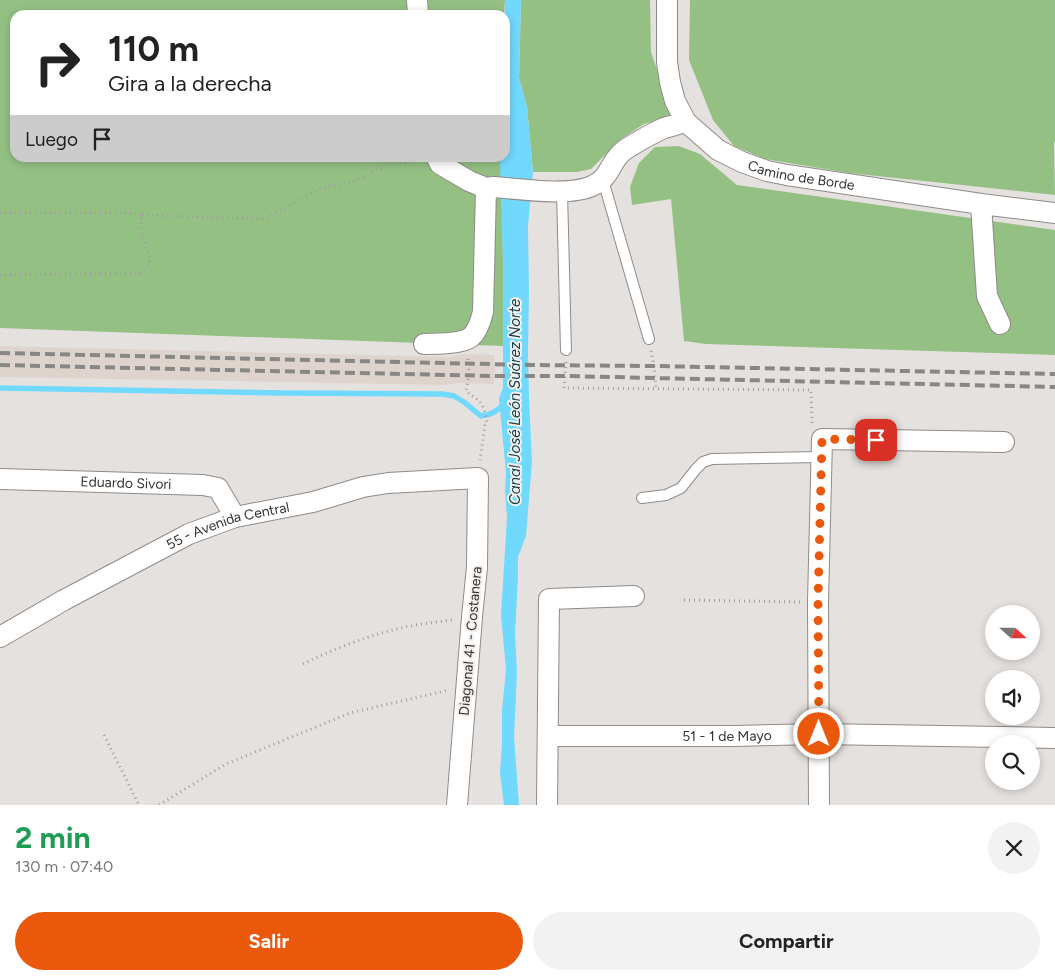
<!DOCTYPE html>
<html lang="es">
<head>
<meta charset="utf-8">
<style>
	body { margin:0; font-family:Figtree,sans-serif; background:#f2f2f2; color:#222; height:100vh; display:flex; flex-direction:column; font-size:19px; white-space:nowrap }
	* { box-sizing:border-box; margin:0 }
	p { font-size:16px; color:#767676 }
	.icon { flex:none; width:28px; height:28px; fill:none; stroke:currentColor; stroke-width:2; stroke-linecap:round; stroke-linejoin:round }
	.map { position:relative; height:805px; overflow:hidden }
	.panel { display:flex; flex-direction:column; background:#fff; flex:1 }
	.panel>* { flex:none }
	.hud { position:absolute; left:10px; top:10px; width:500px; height:152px; border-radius:15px; box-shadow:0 2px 8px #0003; background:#fff; color:#222; overflow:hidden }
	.needle { width:32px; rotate:111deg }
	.buttons { position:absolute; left:985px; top:605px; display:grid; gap:10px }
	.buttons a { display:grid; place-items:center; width:55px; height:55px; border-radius:50%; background:#fff; box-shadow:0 2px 8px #0003; font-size:25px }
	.pin { position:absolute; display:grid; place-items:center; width:42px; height:42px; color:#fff; margin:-21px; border-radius:10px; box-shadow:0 2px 8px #0006 }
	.me { position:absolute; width:55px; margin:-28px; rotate:0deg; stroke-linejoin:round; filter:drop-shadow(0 0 4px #0008) }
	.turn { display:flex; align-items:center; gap:18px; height:105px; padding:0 15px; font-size:22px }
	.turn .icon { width:65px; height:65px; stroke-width:2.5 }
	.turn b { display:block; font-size:35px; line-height:42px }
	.then { display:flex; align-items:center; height:48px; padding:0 15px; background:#0003; gap:10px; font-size:19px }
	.round { display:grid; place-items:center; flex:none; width:52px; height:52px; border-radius:26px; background:#f2f2f2 }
	.summary { display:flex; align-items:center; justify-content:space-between; height:85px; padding:0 15px }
	h1 { font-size:30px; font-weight:700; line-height:38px; color:#1e9e55 }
	.primary-button { display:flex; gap:10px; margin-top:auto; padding:10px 15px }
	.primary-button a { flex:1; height:58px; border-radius:30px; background:#ea580c; color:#fff; font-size:20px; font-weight:700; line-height:58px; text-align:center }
	.primary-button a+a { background:#f2f2f2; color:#222 }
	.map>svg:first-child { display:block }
	.built { fill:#dfd4cd }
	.green { fill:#94c084 }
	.water { fill:#70d9fd }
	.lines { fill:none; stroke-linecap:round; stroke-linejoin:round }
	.stream { stroke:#70d9fd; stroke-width:5.5 }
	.lane-casing { stroke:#8e8b88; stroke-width:12 }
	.street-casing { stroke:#8e8b88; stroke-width:22 }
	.path { stroke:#a09d9c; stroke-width:3; stroke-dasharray:1 4; stroke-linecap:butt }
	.lane { stroke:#fff; stroke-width:10 }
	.street { stroke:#fff; stroke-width:20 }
	.rail { stroke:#898785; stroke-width:4; stroke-dasharray:10 5; stroke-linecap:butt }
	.route { stroke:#ea580c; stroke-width:9; stroke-dasharray:0 16.2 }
	.labels { text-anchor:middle; stroke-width:4; stroke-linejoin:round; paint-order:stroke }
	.street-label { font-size:14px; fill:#333231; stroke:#f3efec }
	.water-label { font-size:15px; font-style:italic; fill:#10404f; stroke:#f3efec }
</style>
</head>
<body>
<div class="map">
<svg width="1055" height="805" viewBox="0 0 1055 805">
	<rect width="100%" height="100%" fill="#e5e1df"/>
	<path class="built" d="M0,346l449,11 14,-3 31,1 1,21 -1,8 -36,-1 -11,2 -447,-8z"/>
	<g class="green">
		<path d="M0,0h505l-1,15h-489v143h486l2,100v88l-503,-18z"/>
		<path d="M521,0h129l1,52 22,64 -29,8 -23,15 -30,30 -14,3h-44l-6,-65 -8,-29z"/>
		<path d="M690,0h365v142h-1l1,53 -206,-22 -84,-14 -31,-13 -21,-26 -24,-60z"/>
		<path d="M505,46l3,15 -1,29v35l-2,8z"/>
		<path d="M679,146l21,8 37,31 318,45v125l-349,-11 -22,-3 -13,-142 -39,6 -2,-18 9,-24 16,-16z"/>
	</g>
	<path class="water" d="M505,0h16l-2,78 8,29 6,65 -5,54 1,65 -1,62 1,45 3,64 -6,74 -8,21v19l-3,58 2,38 -3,65 5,68h-15l-4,-32 2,-29v-34l4,-41 -5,-54 6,-97 -2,-28 1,-17 -7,-75 4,-10v-130l-3,-94 1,-6h4v-25l2,-8v-35l1,-29 -3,-15z"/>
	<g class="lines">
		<path class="stream" d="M0,388l283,5 159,1 12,2 10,6 17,14c10,-1 16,-5 23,-12"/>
		<defs>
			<g id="lane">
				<path d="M603,180l46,159"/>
				<path d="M562,192l4,158"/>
				<path d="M642,498l24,-3 15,-7 15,-19 7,-7 9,-3 109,-2"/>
			</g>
			<g id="street">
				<path d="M417,0l1,15"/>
				<path id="s1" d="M667,0v62l3,20 5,19 11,21 32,28 24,12 25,9 20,4 194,29 74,9"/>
				<path d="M437,158l3,6 29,17 17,7 8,-1c25,2 78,10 100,-2 16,-8 15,-20 27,-32 6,-6 34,-21 43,-25 7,-2 15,-4 22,-6"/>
				<path d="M981,204l6,92 13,28"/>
				<path d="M424,344c11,0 38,0 47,-7 7,-6 10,-17 12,-25l3,-124"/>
				<path id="s2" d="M0,479l203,6 15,3 17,29"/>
				<path id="s3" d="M0,637l64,-37 125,-66 46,-17 78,-15 50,-15 25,-4 90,-5 -1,89 -5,50 -15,188"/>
				<path id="s4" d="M548,736h187l84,-2 236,4"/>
				<path d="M547,805l2,-206 85,-3"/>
				<path d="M819,805l-1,-203 4,-163 182,3"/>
			</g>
		</defs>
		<use href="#lane" class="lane-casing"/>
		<use href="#street" class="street-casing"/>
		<g class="path">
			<path d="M0,213h132l9,2"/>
			<path d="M0,275l140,-2 9,-8 1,-7 -9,-23v-20l116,4 10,-1 52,-29 35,-8 36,-17 29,-3"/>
			<path d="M651,351l3,15 2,22"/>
			<path d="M468,359l1,16 -3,16c15,11 18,12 21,32l-2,2 -5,35"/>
			<path d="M566,362l-2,26 247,2 1,34"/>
			<path d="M684,600l116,2"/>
			<path d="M303,664c31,-15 63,-28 98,-36 17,-4 35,-6 53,-8"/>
			<path d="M104,735l35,70"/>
			<path d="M159,805l67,-41 124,-51 99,-23"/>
		</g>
		<use href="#lane" class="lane"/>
		<use href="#street" class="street"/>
		<g class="rail">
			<path d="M0,353l531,12 123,1 401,8"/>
			<path d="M0,365l495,11h70l490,11"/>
		</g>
	</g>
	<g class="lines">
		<path class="route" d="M819,734l-1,-132 4,-163 54,1"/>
	</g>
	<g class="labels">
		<g class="street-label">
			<text dy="5" stroke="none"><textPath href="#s1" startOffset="256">Camino de Borde</textPath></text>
			<text dy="5" stroke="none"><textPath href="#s2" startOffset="126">Eduardo Sivori</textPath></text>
			<text dy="5" stroke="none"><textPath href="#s3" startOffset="255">55 - Avenida Central</textPath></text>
			<text transform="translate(470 641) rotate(-85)" y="5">Diagonal 41 - Costanera</text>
			<text dy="5" stroke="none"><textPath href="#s4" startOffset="179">51 - 1 de Mayo</textPath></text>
		</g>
		<g class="water-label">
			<text transform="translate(515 402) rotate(-90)" y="5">Canal José León Suárez Norte</text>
		</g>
	</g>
</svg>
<div class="buttons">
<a><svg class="needle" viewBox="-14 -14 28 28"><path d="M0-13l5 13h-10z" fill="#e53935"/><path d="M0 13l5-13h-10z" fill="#767676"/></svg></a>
<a><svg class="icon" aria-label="sound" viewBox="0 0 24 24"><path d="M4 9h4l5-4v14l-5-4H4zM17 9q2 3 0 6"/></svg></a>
<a><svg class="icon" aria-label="search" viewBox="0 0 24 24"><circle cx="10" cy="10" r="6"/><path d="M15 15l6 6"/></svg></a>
</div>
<div class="pin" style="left:876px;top:440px;background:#d93025"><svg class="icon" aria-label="arrive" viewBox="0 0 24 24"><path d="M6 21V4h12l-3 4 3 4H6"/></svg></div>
<svg class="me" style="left:819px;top:734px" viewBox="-20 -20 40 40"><circle r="17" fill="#ea580c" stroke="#fff" stroke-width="3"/><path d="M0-11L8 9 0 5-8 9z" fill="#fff"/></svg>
<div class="hud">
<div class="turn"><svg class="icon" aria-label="right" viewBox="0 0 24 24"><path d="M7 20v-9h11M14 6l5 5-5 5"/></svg><div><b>110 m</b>Gira a la derecha</div></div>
<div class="then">Luego<svg class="icon" aria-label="arrive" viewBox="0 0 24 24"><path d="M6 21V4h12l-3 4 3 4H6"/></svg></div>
</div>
</div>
<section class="panel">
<div class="summary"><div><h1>2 min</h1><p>130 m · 07:40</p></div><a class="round"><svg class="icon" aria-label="close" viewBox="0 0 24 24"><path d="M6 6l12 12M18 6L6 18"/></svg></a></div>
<div class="primary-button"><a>Salir</a><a>Compartir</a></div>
</section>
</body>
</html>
